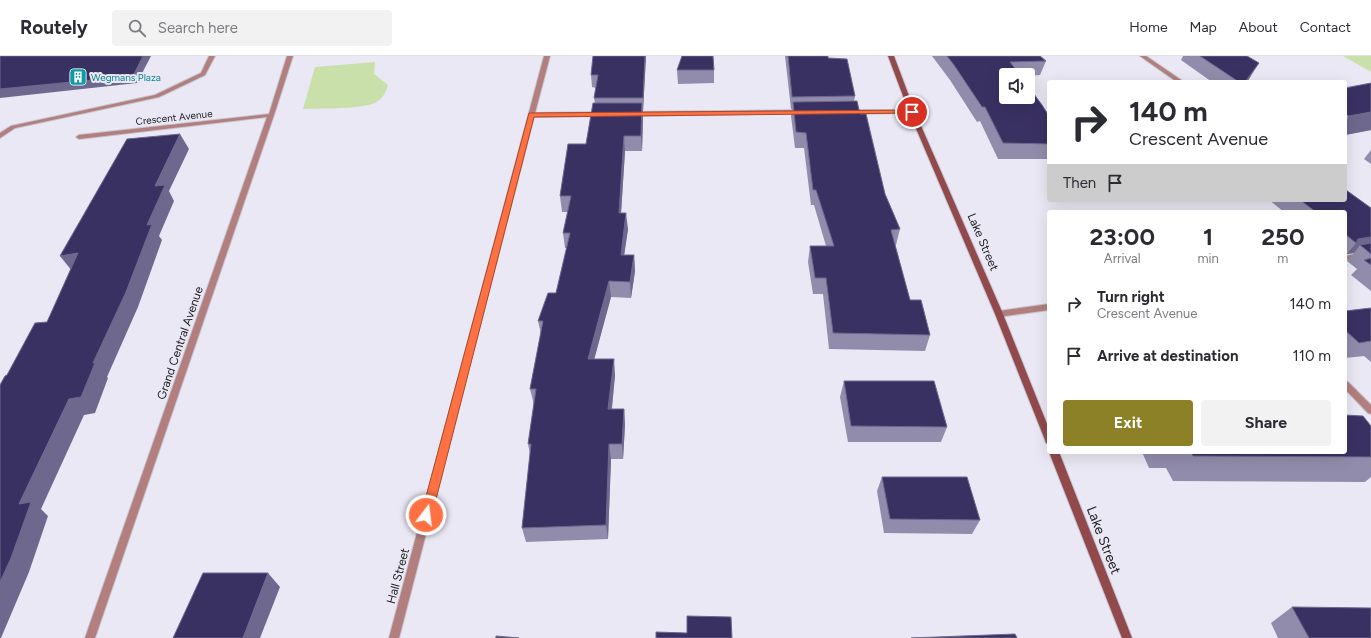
<!DOCTYPE html>
<html lang="en">
<head>
<meta charset="utf-8">
<style>
	body { margin:0; font-family:Figtree,sans-serif; background:#f2f2f3; color:#2b2b33; height:100vh; display:flex; flex-direction:column; font-size:15px; white-space:nowrap }
	* { box-sizing:border-box; margin:0 }
	p { font-size:13px; color:#7c7c81 }
	.icon { flex:none; width:22px; height:22px; fill:none; stroke:currentColor; stroke-width:2; stroke-linecap:round; stroke-linejoin:round }
	.map { position:relative; flex:1; overflow:hidden }
	.drawer { position:absolute; left:1047px; top:154px; width:300px; height:244px; display:flex; flex-direction:column; background:#fff; border-radius:4px; box-shadow:0 4px 16px #0002 }
	.drawer>* { flex:none }
	.banner { position:absolute; left:1047px; top:24px; width:300px; height:122px; border-radius:4px; box-shadow:0 4px 16px #0002; background:#fff; color:#2b2b33; overflow:hidden }
	.fabs { position:absolute; left:999px; top:12px; display:grid; gap:8px }
	.fabs a { display:grid; place-items:center; width:36px; height:36px; border-radius:4px; background:#fff; box-shadow:0 4px 16px #0002; font-size:20px }
	.pin { position:absolute; display:grid; place-items:center; width:34px; height:34px; color:#fff; margin:-17px; border:2px solid #fff; border-radius:50%; box-shadow:0 1px 4px #0007 }
	.me { position:absolute; width:44px; margin:-22px; rotate:15deg; stroke-linejoin:round; filter:drop-shadow(0 0 3px #0008) }
	.turn { display:flex; align-items:center; gap:14px; height:84px; padding:0 16px; font-size:18px }
	.turn .icon { width:52px; height:52px; stroke-width:2.5 }
	.turn b { display:block; font-size:28px; line-height:34px }
	.then { display:flex; align-items:center; height:38px; padding:0 16px; background:#0003; gap:8px; font-size:15px }
	.eta { display:flex; justify-content:space-evenly; align-items:center; height:68px; text-align:center }
	.eta b { font-size:24px; font-weight:700; line-height:28px }
	.primary-button { display:flex; gap:8px; margin-top:auto; padding:8px 16px }
	.primary-button a { flex:1; height:46px; border-radius:4px; background:#8d8128; color:#fff; font-size:16px; font-weight:700; line-height:46px; text-align:center }
	.primary-button a+a { background:#f2f2f3; color:#2b2b33 }
	ul { padding:0; list-style:none }
	li { display:flex; align-items:center; gap:12px; height:52px; padding:0 16px }
	li div { flex:1 }
	li b { display:block; font-size:15px }
	li em { font-style:normal }
	header { display:flex; align-items:center; gap:24px; box-sizing:border-box; height:56px; padding:0 20px; background:#fff; border-bottom:1px solid #e1e1e2 }
	header strong { font-size:19px }
	nav { display:flex; gap:22px; margin-inline-start:auto; font-size:14px }
	.search { width:280px; height:36px; background:#f2f2f3; display:flex; align-items:center; gap:10px; box-sizing:border-box; padding:0 14px; border-radius:4px; color:#7c7c81; font-size:15px }
	.map>svg:first-child { display:block }
	.green { fill:#c9e0ab }
	.lines { fill:none; stroke-linecap:round; stroke-linejoin:round }
	.lane-casing { stroke:#c5c4cf; stroke-width:2 }
	.street-casing { stroke:#c5c4cf; stroke-width:2 }
	.secondary-casing { stroke:#c5c4cf; stroke-width:2 }
	.lane { fill:#b27e7e; fill-rule:evenodd }
	.street { fill:#b27e7e; fill-rule:evenodd }
	.secondary { fill:#92494c; fill-rule:evenodd }
	.wall { fill:#928cac }
	.shaded-wall { fill:#6e688e }
	.building { fill:#3a3163; stroke:#6e688e }
	.route { fill:#ff7043; stroke:#a6492c }
	.labels { text-anchor:middle; stroke-width:4; stroke-linejoin:round; paint-order:stroke }
	.far-culture-label { font-size:10px; fill:#0d838f; stroke:#e9e8f4; text-anchor:start }
	.far-street-label { font-size:10px; fill:#222126; stroke:#e9e8f4 }
	.street-label { font-size:12px; fill:#222126; stroke:#e9e8f4 }
	.near-street-label { font-size:14px; fill:#222126; stroke:#e9e8f4 }
</style>
</head>
<body>
<header>
<strong>Routely</strong>
<div class="search"><svg class="icon" aria-label="search" viewBox="0 0 24 24"><circle cx="10" cy="10" r="6"/><path d="M15 15l6 6"/></svg>Search here</div>
<nav><a>Home</a><a>Map</a><a>About</a><a>Contact</a></nav>
</header>
<div class="map">
<svg width="1371" height="582" viewBox="0 0 1371 582">
	<rect width="100%" height="100%" fill="#e9e8f4"/>
	<g class="green">
		<path d="M1343,0h28v16z"/>
		<path d="M375,6l-1,12 14,11c-2,6 -4,12 -10,16 -12,9 -59,7 -75,8l12,-42z"/>
	</g>
	<g class="lines">
		<defs>
			<g id="lane">
				<path d="M209,0h6l-10,19 -46,22 -144,31 -15,10v-5l11,-7 144,-31 46,-22z"/>
				<path d="M1345,325l3,1 23,23v9l-3,-1 -23,-24z"/>
			</g>
			<g id="street">
				<path d="M287,0h6l-19,59 -179,523h-10l182,-521 -188,22 -3,-2 3,-2 190,-21z"/>
				<path d="M544,0h6l-15,57 67,-1 3,2 -3,2 -68,1 -135,521h-10z"/>
				<path d="M1140,0h6l38,26h-7z"/>
				<path d="M802,54l2,1v2l-172,3 -3,-2 3,-2z"/>
				<path d="M912,54l2,1v2l-66,1 -3,-2 3,-2z"/>
				<path d="M1371,195v4l-26,5v-4z"/>
				<path d="M1049,248v6l-50,7 -4,-3 4,-3z"/>
			</g>
			<g id="secondary">
				<path d="M888,0h6l21,56 88,202 46,115v15l-3,-1 -1,-3 -50,-126 -86,-202z"/>
				<path d="M1049,396h10l73,186h-10z"/>
			</g>
		</defs>
		<use href="#lane" class="lane-casing"/>
		<use href="#street" class="street-casing"/>
		<use href="#secondary" class="secondary-casing"/>
		<use href="#lane" class="lane"/>
		<use href="#street" class="street"/>
		<use href="#secondary" class="secondary"/>
	</g>
	<g class="wall">
		<path d="M646,0l-3,55v7l-1,33h-17l-4,62 7,16 -4,26h10l1,16 -4,27 -20,-1 -17,62 21,16 -3,34h12l1,16 -2,34h-12l-3,80 -82,3 -4,-14 8,-74 -2,-10 6,-39 -4,-16 11,-55 -3,-13 18,-28 11,-45h-2l-2,-15 5,-21h-6l-2,-16 26,-52 9,-41 -1,-5 2,-10 -4,-1 -1,-12z"/>
		<path d="M785,0h43v2l27,38 -1,5 6,13 25,80 15,35 -4,16h-1l15,55 20,35 -5,16 -96,-2 -6,-55h-10l-5,-32 2,-16h16l-12,-41h-3l-7,-57h-9l-4,-32 1,-7h-1z"/>
		<path d="M932,0h108l6,5 -6,14 -12,1v-1h-22l43,41v43h-51l-18,-38 -3,1 -27,-42z"/>
		<path d="M1183,0h64l4,20 -4,6h-35l-31,-22z"/>
		<path d="M677,14h37v13l-36,1z"/>
		<path d="M1345,32l26,42 -26,5z"/>
		<path d="M1371,94v14l-7,-5z"/>
		<path d="M1269,144h76l26,8v83l-20,-16 6,-6 -10,-8 7,-8 -7,1 -2,3v-45h-61z"/>
		<path d="M1371,252v54l-7,-6 -19,2v-47z"/>
		<path d="M844,325l103,46 -6,15h-93l-8,-45z"/>
		<path d="M1371,370v51l-6,5 -192,-1 -7,-13h-17l-7,-16h203z"/>
		<path d="M882,421l98,43 -8,14 -88,-1 -7,-42z"/>
		<path d="M1292,551l79,31h-93l-7,-15z"/>
	</g>
	<g class="shaded-wall">
		<path d="M143,0h8l-14,27 -137,15v-9z"/>
		<path d="M645,0h1l-3,55v-13z"/>
		<path d="M1259,7l-12,19h-2z"/>
		<path d="M642,47l1,15 -1,33 -1,-15z"/>
		<path d="M1371,56v18l-26,5v-13l4,-6z"/>
		<path d="M180,78l9,15 -20,42 5,10 -15,35 3,4 -24,67 -31,70 1,1 -13,35 -11,2 -43,94 7,7 -19,56 -28,66h-1v-56l19,-78 50,-105 24,-36 54,-138 8,-39z"/>
		<path d="M624,80l1,15 -5,78 -1,-16z"/>
		<path d="M626,157l2,16 -6,41 -1,-15z"/>
		<path d="M1371,181v13l-11,-5 -6,8 -7,1 9,-11 2,-4z"/>
		<path d="M78,197l-6,18 -12,-15z"/>
		<path d="M634,199l1,16 -4,27 -1,-16z"/>
		<path d="M609,225l2,16 -21,78 -2,-16z"/>
		<path d="M614,303l1,16 -5,50 -2,-16z"/>
		<path d="M624,353l1,16 -2,34 -1,-15z"/>
		<path d="M609,388l2,15 -3,80 -2,-14z"/>
		<path d="M268,517l12,14 -20,51h-17z"/>
	</g>
	<g class="building">
		<path d="M0,0h143l-10,20 -133,13z"/>
		<path d="M593,0h52l-2,42h-49l4,-23h-7z"/>
		<path d="M682,0h31l1,14h-37z"/>
		<path d="M788,0h40v2l19,1 8,37 -63,1z"/>
		<path d="M947,0h93l6,5 -36,1 10,13h-14v22h22v-11l14,19 7,11v28l-46,-1 -18,-36h-3l-28,-42z"/>
		<path d="M1200,0h47l12,7 -14,19h-6z"/>
		<path d="M1371,27v29l-22,4 -4,-2v-26z"/>
		<path d="M857,45l3,13h6l19,80 15,35 -9,1 19,70h11l9,35 -97,-2 -7,-55h-11l-5,-32h24l-18,-56h-3l-7,-57 -10,-1 -3,-30z"/>
		<path d="M593,47h49l-1,33h-17l-5,77h7l-5,42h13l-4,27 -21,-1 -21,78h26l-6,50h16l-2,35h-13l-3,81 -84,3 9,-84h-3l8,-55h-6l13,-68h-5l10,-28h8l14,-60h-7l8,-37h-11l8,-52h18z"/>
		<path d="M180,78l-25,52 10,-1 -18,40 5,-1 -26,68 -33,71h2l-14,34 -12,2 -50,105 12,-2 -20,56 -11,24v-197l5,-9 2,-1 28,-52 12,-1 31,-69 -18,3 67,-117z"/>
		<path d="M1346,134l25,18v29l-13,2 -2,4 -11,-9v-22h-29l-16,-12h45v-9z"/>
		<path d="M1371,187v11l-11,-9z"/>
		<path d="M1371,202v7l-7,-5z"/>
		<path d="M1371,252v33l-12,2 -14,-13v-19z"/>
		<path d="M844,325h90l13,46 -96,-1z"/>
		<path d="M1345,359l18,1 8,10v31l-178,-1 -2,-4h154z"/>
		<path d="M882,421h85l13,43 -90,-1z"/>
		<path d="M203,517h65l-25,65h-70z"/>
		<path d="M1292,551l79,1v30h-62z"/>
		<path d="M687,560l44,1 1,21h-76v-6l31,1z"/>
		<path d="M1015,578l2,4h-106z"/>
		<path d="M496,580l23,2h-23z"/>
	</g>
	<path class="route" d="M912,54h3v3l-381,4 -102,398 -2,3 -4,2 -4,-2 -1,-3 108,-402z"/>
	<defs>
		<symbol id="building-square" viewBox="-11 -11 22 22"><rect x="-9" y="-9" width="18" height="18" rx="4" fill="#0f9aa8" stroke="#e9e8f4"/><path d="M-4-6H4V6H1V3H-1V6H-4ZM-2.5-4.3h1.7v1.8h-1.7ZM.8-4.3h1.7v1.8H.8ZM-2.5-1h1.7V.8h-1.7ZM.8-1h1.7V.8H.8Z" fill="#fff"/></symbol>
	</defs>
	<g fill-rule="evenodd">
		<use href="#building-square" x="68" y="11" width="20" height="20"/>
	</g>
	<g class="labels">
		<g class="far-culture-label">
			<text x="91" y="25">Wegmans Plaza</text>
		</g>
		<g class="far-street-label">
			<text transform="translate(174 61) rotate(-6)" y="4">Crescent Avenue</text>
		</g>
		<g class="street-label">
			<text transform="translate(983 186) rotate(67)" y="4">Lake Street</text>
			<text transform="translate(180 287) rotate(-71)" y="4">Grand Central Avenue</text>
			<text transform="translate(398 520) rotate(-75)" y="4">Hall Street</text>
		</g>
		<g class="near-street-label">
			<text transform="translate(1104 484) rotate(69)" y="5">Lake Street</text>
		</g>
	</g>
</svg>
<div class="fabs">
<a><svg class="icon" aria-label="sound" viewBox="0 0 24 24"><path d="M4 9h4l5-4v14l-5-4H4zM17 9q2 3 0 6"/></svg></a>
</div>
<div class="pin" style="left:912px;top:56px;background:#d93025"><svg class="icon" aria-label="arrive" viewBox="0 0 24 24"><path d="M6 21V4h12l-3 4 3 4H6"/></svg></div>
<svg class="me" style="left:426px;top:459px" viewBox="-20 -20 40 40"><circle r="17" fill="#ff7043" stroke="#fff" stroke-width="3"/><path d="M0-11L8 9 0 5-8 9z" fill="#fff"/></svg>
<div class="banner">
<div class="turn"><svg class="icon" aria-label="right" viewBox="0 0 24 24"><path d="M7 20v-9h11M14 6l5 5-5 5"/></svg><div><b>140 m</b>Crescent Avenue</div></div>
<div class="then">Then<svg class="icon" aria-label="arrive" viewBox="0 0 24 24"><path d="M6 21V4h12l-3 4 3 4H6"/></svg></div>
</div>
<section class="drawer">
<div class="eta">
<div><b>23:00</b><p>Arrival</p></div>
<div><b>1</b><p>min</p></div>
<div><b>250</b><p>m</p></div>
</div>
<ul>
<li><svg class="icon" aria-label="right" viewBox="0 0 24 24"><path d="M7 20v-9h11M14 6l5 5-5 5"/></svg><div><b>Turn right</b><p>Crescent Avenue</p></div><em>140 m</em></li>
<li><svg class="icon" aria-label="arrive" viewBox="0 0 24 24"><path d="M6 21V4h12l-3 4 3 4H6"/></svg><div><b>Arrive at destination</b></div><em>110 m</em></li>
</ul>
<div class="primary-button"><a>Exit</a><a>Share</a></div>
</section>
</div>
</body>
</html>
